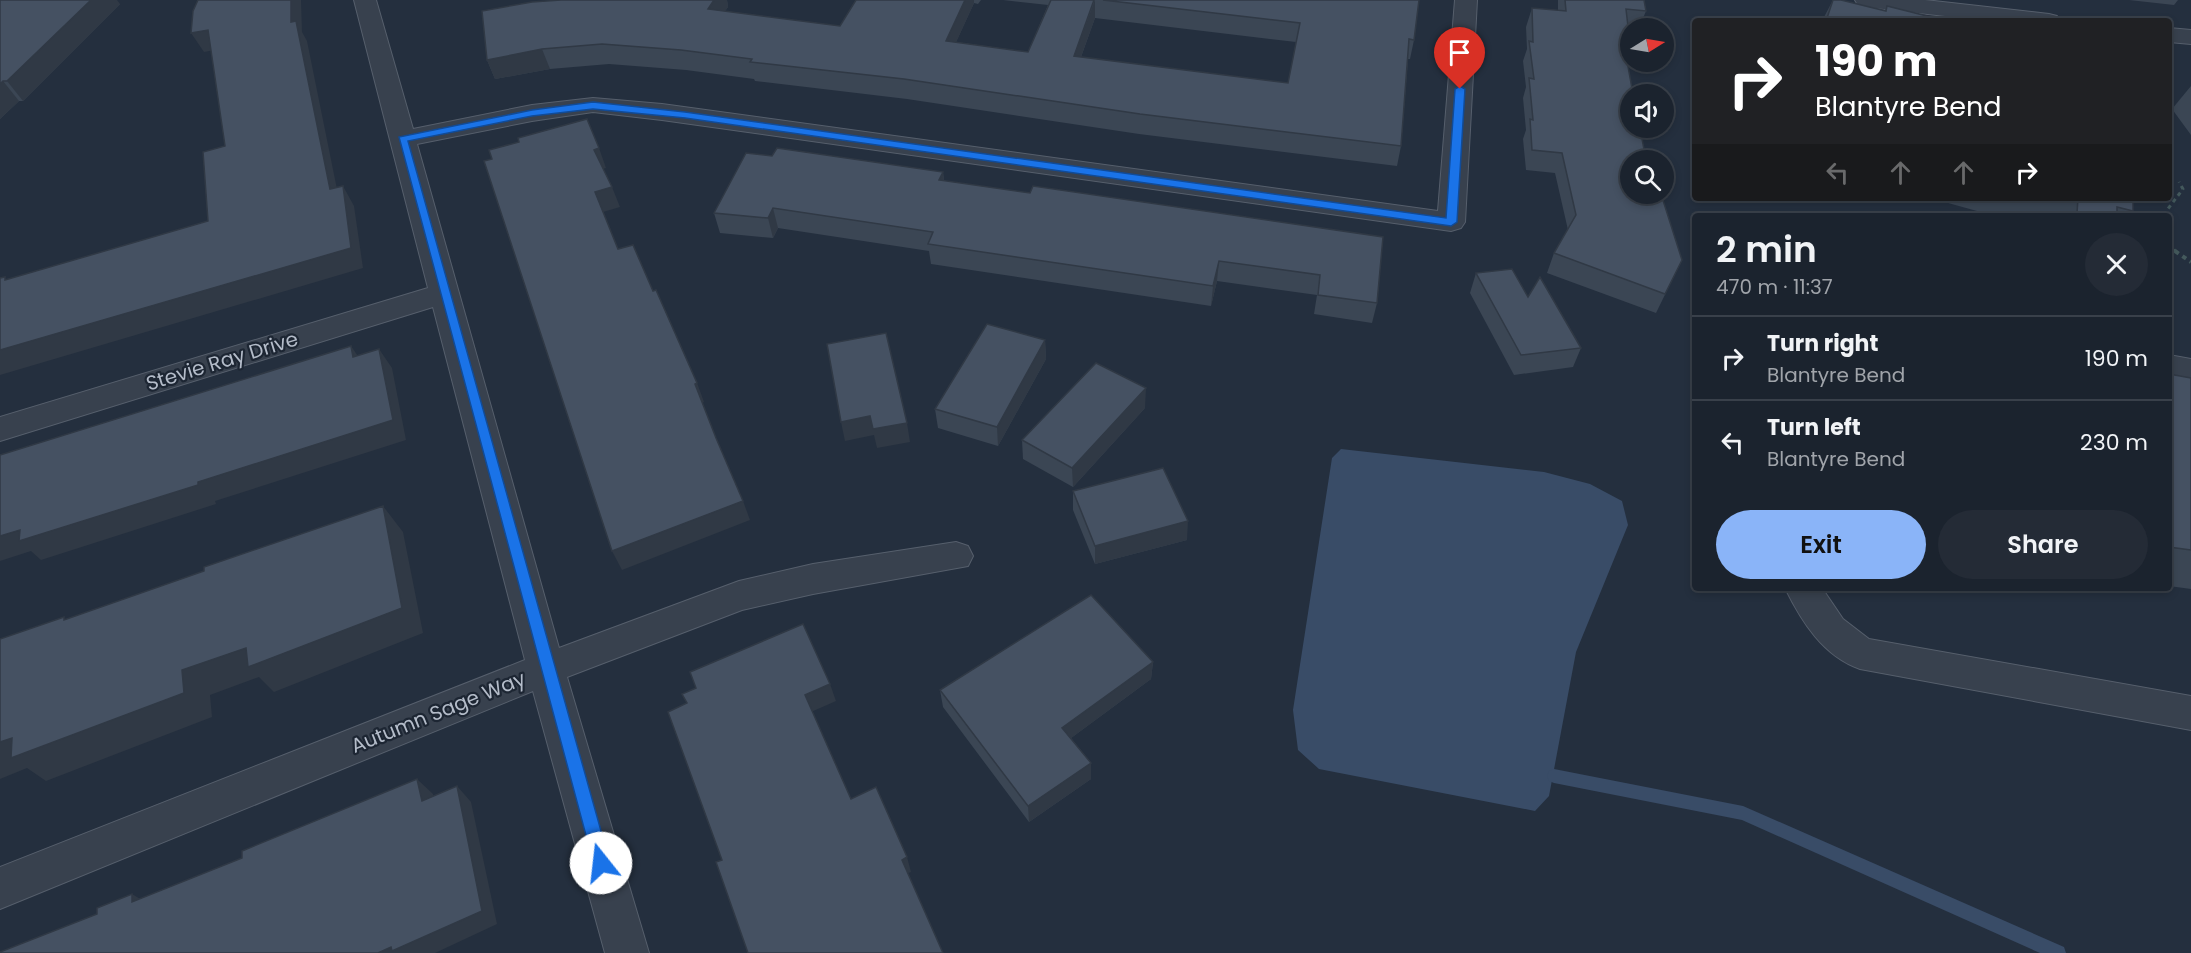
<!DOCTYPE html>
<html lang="en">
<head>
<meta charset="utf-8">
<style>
	body { margin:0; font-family:Poppins,sans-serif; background:#242b36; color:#f1f3f6; height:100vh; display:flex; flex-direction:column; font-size:22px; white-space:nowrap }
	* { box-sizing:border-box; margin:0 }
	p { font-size:20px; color:#a0a4aa }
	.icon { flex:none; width:33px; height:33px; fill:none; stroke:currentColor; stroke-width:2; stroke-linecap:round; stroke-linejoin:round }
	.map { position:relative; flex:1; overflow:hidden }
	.sheet { position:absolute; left:1692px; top:213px; width:480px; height:378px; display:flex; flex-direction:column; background:#1b232e; border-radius:6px; box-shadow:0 3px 9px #0003,0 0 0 2px #39404a }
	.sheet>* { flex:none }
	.top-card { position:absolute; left:1692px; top:18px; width:480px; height:183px; border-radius:6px; box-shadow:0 3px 9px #0003,0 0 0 2px #39404a; background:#202124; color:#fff; overflow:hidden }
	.needle { width:39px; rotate:79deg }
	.buttons { position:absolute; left:1620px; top:18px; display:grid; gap:12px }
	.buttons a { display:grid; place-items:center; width:54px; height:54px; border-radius:50%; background:#1b232e; box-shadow:0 3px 9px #0003,0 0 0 2px #39404a; font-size:30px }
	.pin { position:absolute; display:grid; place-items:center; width:51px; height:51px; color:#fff; margin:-62px -26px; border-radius:50% 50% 50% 0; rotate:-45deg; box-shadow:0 0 6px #0007 }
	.pin .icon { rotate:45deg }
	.me { position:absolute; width:66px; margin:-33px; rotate:344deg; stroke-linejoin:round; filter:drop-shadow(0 0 4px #0008) }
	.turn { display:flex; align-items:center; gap:21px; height:126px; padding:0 24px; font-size:27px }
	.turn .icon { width:78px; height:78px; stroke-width:2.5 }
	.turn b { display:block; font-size:42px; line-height:51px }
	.lanes { display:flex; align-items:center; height:57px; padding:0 24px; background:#0003; justify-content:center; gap:30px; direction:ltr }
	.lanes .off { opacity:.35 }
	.round { display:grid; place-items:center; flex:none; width:63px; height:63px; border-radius:32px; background:#242b36 }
	.headline { display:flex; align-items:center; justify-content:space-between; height:102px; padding:0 24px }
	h1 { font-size:36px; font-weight:600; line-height:45px }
	.cta { display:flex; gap:12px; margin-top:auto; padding:12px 24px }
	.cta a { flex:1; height:69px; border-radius:36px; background:#8ab4f8; color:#111; font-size:24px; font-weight:600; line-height:69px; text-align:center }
	.cta a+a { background:#242b36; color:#f1f3f6 }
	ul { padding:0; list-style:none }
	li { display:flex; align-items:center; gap:18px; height:84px; padding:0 24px; border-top:2px solid #39404a }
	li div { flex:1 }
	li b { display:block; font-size:22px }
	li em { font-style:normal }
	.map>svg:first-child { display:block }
	.water { fill:#394c67 }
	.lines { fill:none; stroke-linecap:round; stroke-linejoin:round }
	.stream { fill:#394c67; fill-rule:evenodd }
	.minor-casing { stroke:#565f6c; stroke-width:2 }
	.path-far1 { stroke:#44595c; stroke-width:3; stroke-dasharray:4 4; stroke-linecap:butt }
	.path { stroke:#44595c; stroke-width:4; stroke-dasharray:4.5 4.5; stroke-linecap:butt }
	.minor { fill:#38414e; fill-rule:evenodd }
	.wall { fill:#3b4654; fill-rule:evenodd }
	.shaded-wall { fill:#303945 }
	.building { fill:#455162; stroke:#303945; stroke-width:1.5 }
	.route { fill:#1a73e8; stroke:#114b97; stroke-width:1.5 }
	.labels { text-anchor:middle; stroke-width:4.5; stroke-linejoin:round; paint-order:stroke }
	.street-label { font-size:20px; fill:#b4bcc9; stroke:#1d2633 }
</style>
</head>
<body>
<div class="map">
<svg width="2191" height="953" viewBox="0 0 2191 953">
	<rect width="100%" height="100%" fill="#242f3e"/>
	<path class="water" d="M1341,449l203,23 46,12 32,17 6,24 -52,127 -27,144 -14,15 -216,-42 -21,-19 -5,-40 39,-252z"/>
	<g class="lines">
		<path class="stream" d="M1554,769l189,37 321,141 2,6h-26l-298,-133 -188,-37 -5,-2 -2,-5 2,-5z"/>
		<defs>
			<g id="minor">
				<path d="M354,0h22l37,129 119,-24 61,-7 69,6 776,107 17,-211h22l-12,222 -4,6 -10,3 -789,-111 -69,-8 -61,9 -115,23 142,504 180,-67 74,-17 143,-22 12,4 5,10 -5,10 -155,28 -71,16 -175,67 82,276h-44l-72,-262 -533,218v-42l525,-207 -92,-353 -433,134v-24l428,-129z"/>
				<path d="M1855,0h70l124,14 8,2 4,5h-72l-123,-14 -8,-2z"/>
				<path d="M2169,28l22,2v14l-22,-2z"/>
				<path d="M2169,355l22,4v22l-22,-4z"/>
				<path d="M1785,588h37l21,31 26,20 322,57v34l-331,-61c-37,-13 -58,-47 -75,-81z"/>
			</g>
		</defs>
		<use href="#minor" class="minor-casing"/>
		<g class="path-far1">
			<path d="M2166,216l1,-6 16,-21 -4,-7"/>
			<path d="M2169,243l7,9"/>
		</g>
		<path class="path" d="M2175,251l16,11"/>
		<use href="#minor" class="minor"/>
	</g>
	<g class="wall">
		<path d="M0,0l120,4 -97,97h-4l-19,18z"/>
		<path d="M561,0h166l1,7 -3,4 115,15 16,-26h125l-3,4 -4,-1 -18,39 72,10 20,-47 -45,-5h416l-5,40 -4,19h-2l-7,87 -4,20 -258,-32 -232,-35 -152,-18 -1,-2 -68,-9 -77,-6 -59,5 -55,10 -8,-19zM1095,18l201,24 -8,41 -207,-26z"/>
		<path d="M1558,0h86l2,11 -7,17h-9v2h-1l1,16 -4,11 4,103 52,100 -26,53 -109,-40 7,-20 14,-23 -13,-57 -29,-3 -3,-31 3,-9 -3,-32 3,-11 -3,-26 4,-12 -1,-22 6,-19 26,2z"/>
		<path d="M1833,0l52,10 2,-4 60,15h-125z"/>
		<path d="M2129,0h49l-4,5z"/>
		<path d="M2191,86v49l-19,-26z"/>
		<path d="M943,172l1,9 86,12 353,44 -6,66 -5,20 -58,-9 3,-19 -100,-14 -6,25 -280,-42 -2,-13 -151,-23 -5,10 -53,-5 -6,-20z"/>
		<path d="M1930,198h203v13l-4,5h-134z"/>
		<path d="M1476,273l52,24 53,51 -8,19 -59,8 -44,-82z"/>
		<path d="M1045,340l1,19 -48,87 -60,-18 -3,-19z"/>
		<path d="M2169,374l22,4v211l-22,-3z"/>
		<path d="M1145,408l-72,79 -50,-28 -1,-19z"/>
		<path d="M1073,491l114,49 -92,24 -22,-54z"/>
		<path d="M1153,662l-2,17 -80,59 20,25v16l-62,43 -86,-115 -3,-17z"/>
	</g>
	<g class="shaded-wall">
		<path d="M91,0h26l3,4 -97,97 -16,-20z"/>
		<path d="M291,0h10l1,32 5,9 34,168 -11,-20 -39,-167z"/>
		<path d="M714,0h13l1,7 -15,21 -5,-19z"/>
		<path d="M965,0h9v3l-26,57 -2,-19z"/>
		<path d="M1095,0v18l-21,58v-20z"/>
		<path d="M208,30l12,19 -16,3 -13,-19z"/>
		<path d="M542,49l8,20 -55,10 -8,-19z"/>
		<path d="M3,81l16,20 -19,18v-35z"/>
		<path d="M599,148l7,20 -4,1 -8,-19z"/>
		<path d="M943,172l2,20 -6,-12z"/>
		<path d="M343,186l11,20 9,62 -363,107v-25z"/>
		<path d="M612,187l8,20 -17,5 -8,-20z"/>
		<path d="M773,208l5,20 -5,10 -5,-20z"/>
		<path d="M1219,261l-2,20 -6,25 2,-20z"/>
		<path d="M1045,340l1,19 -48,87 -1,-19z"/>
		<path d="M351,346l13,19 -11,-8z"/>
		<path d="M379,349l13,19 14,72 -191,61 1,3 -175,56 -10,-9 -31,10v-25l198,-54z"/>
		<path d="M697,383l7,19 -2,1 -7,-19z"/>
		<path d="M1146,388l-1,20 -72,79 -1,-19z"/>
		<path d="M870,416l37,7 3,19 -33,6 -3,-13 -29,6 -4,-19z"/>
		<path d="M743,501l7,19 -128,50 -10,-19z"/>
		<path d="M383,506l20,26 20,101 -149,59 -15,-15 -49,18 2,22 -166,64 -19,-13 -27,11v-37l182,-72z"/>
		<path d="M1188,521l-1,19 -92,24v-18z"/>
		<path d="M1153,662l-2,17 -88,65 -1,-16z"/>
		<path d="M830,684l6,17 -25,11 -6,-17z"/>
		<path d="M1091,763v16l-62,43 -1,-16z"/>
		<path d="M417,779l16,15 4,22 -15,-15z"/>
		<path d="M457,786l14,16 26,122 -62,29h-57z"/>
		<path d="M907,857l4,15 -5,2 -4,-14z"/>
		<path d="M132,894l23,14 -23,-6z"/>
	</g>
	<g class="building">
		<path d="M0,0h91l-84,81h-4l-3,3z"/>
		<path d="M198,0h93v22l5,-1 34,168 13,-3 8,62 -351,102v-72l5,-1v3l203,-59 -5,-69 22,-6 -17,-116 -17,3 2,-22z"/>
		<path d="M561,0h153l-6,9 132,17 16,-26h109l-19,41 82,11 23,-52h43l-20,56 214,27 12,-60 -197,-23h316l-5,40 -5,-1 -8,107 -261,-32 -236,-35 -154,-17 2,-3 -71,-9 -79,-6 -60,5 -55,11 -5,-49 50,-9z"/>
		<path d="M1565,0h79l2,11 -20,-2 4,35h-6l9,50h-3v34h10l6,32h-16v34h31l21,66 -17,34 -111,-41 22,-38 -14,-62 -30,-3 -2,-31 3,1 -4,-42 5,1 -5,-38 4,1 -1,-34 34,3z"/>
		<path d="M1833,0h8l45,11 1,-5 60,15h-121z"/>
		<path d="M587,119l12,29 -5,2 18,37 -17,5 23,57 15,-4 20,46 3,-1 41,93 -2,1 21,54 27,63 -131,50 -128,-390 8,-2 -3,-9 30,-8 -1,-4z"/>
		<path d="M777,148l166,24 -4,8 91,13 3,-7 350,51 -6,66 -59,-8 2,-20 -101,-14 -6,25 -285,-42 5,-12 -160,-24 -5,10 -54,-5 32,-60 26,3z"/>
		<path d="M2078,198h55v13l-16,-4v9h-28l-12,-3z"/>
		<path d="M1512,269l16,28 12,-20 41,71 -60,7 -45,-82z"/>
		<path d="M987,324l58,16 -48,87 -62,-18z"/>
		<path d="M886,333l21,90 -34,6 -3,-13 -29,6 -14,-78z"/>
		<path d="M351,346l2,11 26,-8 14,71 -195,62v3l-179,56 1,-11 -20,6v-81z"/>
		<path d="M1096,363l50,25 -74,80 -50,-28z"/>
		<path d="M2169,374l22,4v172l-22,-3z"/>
		<path d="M1163,468l25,53 -93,25 -22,-55z"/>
		<path d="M383,506l19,102 -154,59 -2,-19 -64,22 2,23 -173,65 1,-20 -12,4v-103l64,-22v3l140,-49v-4z"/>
		<path d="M1091,595l62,67 -91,66 29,35 -63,43 -88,-116z"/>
		<path d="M803,624l27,60 -25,11 46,104 25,-12 31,70 -5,3 41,93h-195l-32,-91 6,-2 -54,-148 19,-9 -5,-9 14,-6 -6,-16z"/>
		<path d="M417,779l5,22 35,-15 25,125 -90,40 -1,-4 -13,6h-378v-1l97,-38v-6l35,-14v8l110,-44v-7z"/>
	</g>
	<path class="route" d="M1460,86l5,3 -8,133 -6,4 -766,-108 -92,-9 -61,7 -124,25 202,722 -3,6 -6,2 -6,-2 -196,-732 133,-27 61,-8 92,10 761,106 9,-129z"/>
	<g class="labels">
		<g class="street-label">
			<text transform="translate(222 361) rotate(-17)" y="7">Stevie Ray Drive</text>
			<text transform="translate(438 712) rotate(-22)" y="7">Autumn Sage Way</text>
		</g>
	</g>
</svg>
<div class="buttons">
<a><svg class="needle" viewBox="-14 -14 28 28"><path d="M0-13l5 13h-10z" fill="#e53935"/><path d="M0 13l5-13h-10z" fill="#a0a4aa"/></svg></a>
<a><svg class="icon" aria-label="sound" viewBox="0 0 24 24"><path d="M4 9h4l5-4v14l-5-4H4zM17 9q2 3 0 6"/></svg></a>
<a><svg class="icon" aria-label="search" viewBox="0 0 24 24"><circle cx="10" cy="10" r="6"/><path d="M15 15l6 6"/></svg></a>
</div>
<div class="pin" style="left:1460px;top:89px;background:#d93025"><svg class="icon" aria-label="arrive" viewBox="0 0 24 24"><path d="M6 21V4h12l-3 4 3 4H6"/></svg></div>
<svg class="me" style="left:601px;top:863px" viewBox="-20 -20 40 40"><circle r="19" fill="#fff"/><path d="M0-13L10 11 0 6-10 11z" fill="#1a73e8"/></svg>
<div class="top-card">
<div class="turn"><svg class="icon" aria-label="right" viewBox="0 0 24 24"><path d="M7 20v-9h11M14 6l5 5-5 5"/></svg><div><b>190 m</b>Blantyre Bend</div></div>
<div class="lanes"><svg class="icon off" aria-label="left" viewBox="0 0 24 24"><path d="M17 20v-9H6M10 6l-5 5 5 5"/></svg><svg class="icon off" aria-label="ahead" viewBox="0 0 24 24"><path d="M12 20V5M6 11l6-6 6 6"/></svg><svg class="icon off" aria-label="ahead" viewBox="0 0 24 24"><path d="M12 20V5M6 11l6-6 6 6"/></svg><svg class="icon" aria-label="right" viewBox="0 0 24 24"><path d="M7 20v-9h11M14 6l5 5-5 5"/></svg></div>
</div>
<section class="sheet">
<div class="headline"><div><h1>2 min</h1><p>470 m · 11:37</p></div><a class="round"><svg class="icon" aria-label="close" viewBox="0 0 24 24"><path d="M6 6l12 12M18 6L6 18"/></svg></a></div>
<ul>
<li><svg class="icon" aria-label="right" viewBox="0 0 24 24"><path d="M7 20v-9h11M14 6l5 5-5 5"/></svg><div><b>Turn right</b><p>Blantyre Bend</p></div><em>190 m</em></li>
<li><svg class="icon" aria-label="left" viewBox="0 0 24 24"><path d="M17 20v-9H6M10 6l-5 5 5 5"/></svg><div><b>Turn left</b><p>Blantyre Bend</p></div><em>230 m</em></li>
</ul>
<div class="cta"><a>Exit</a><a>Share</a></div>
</section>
</div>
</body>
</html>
